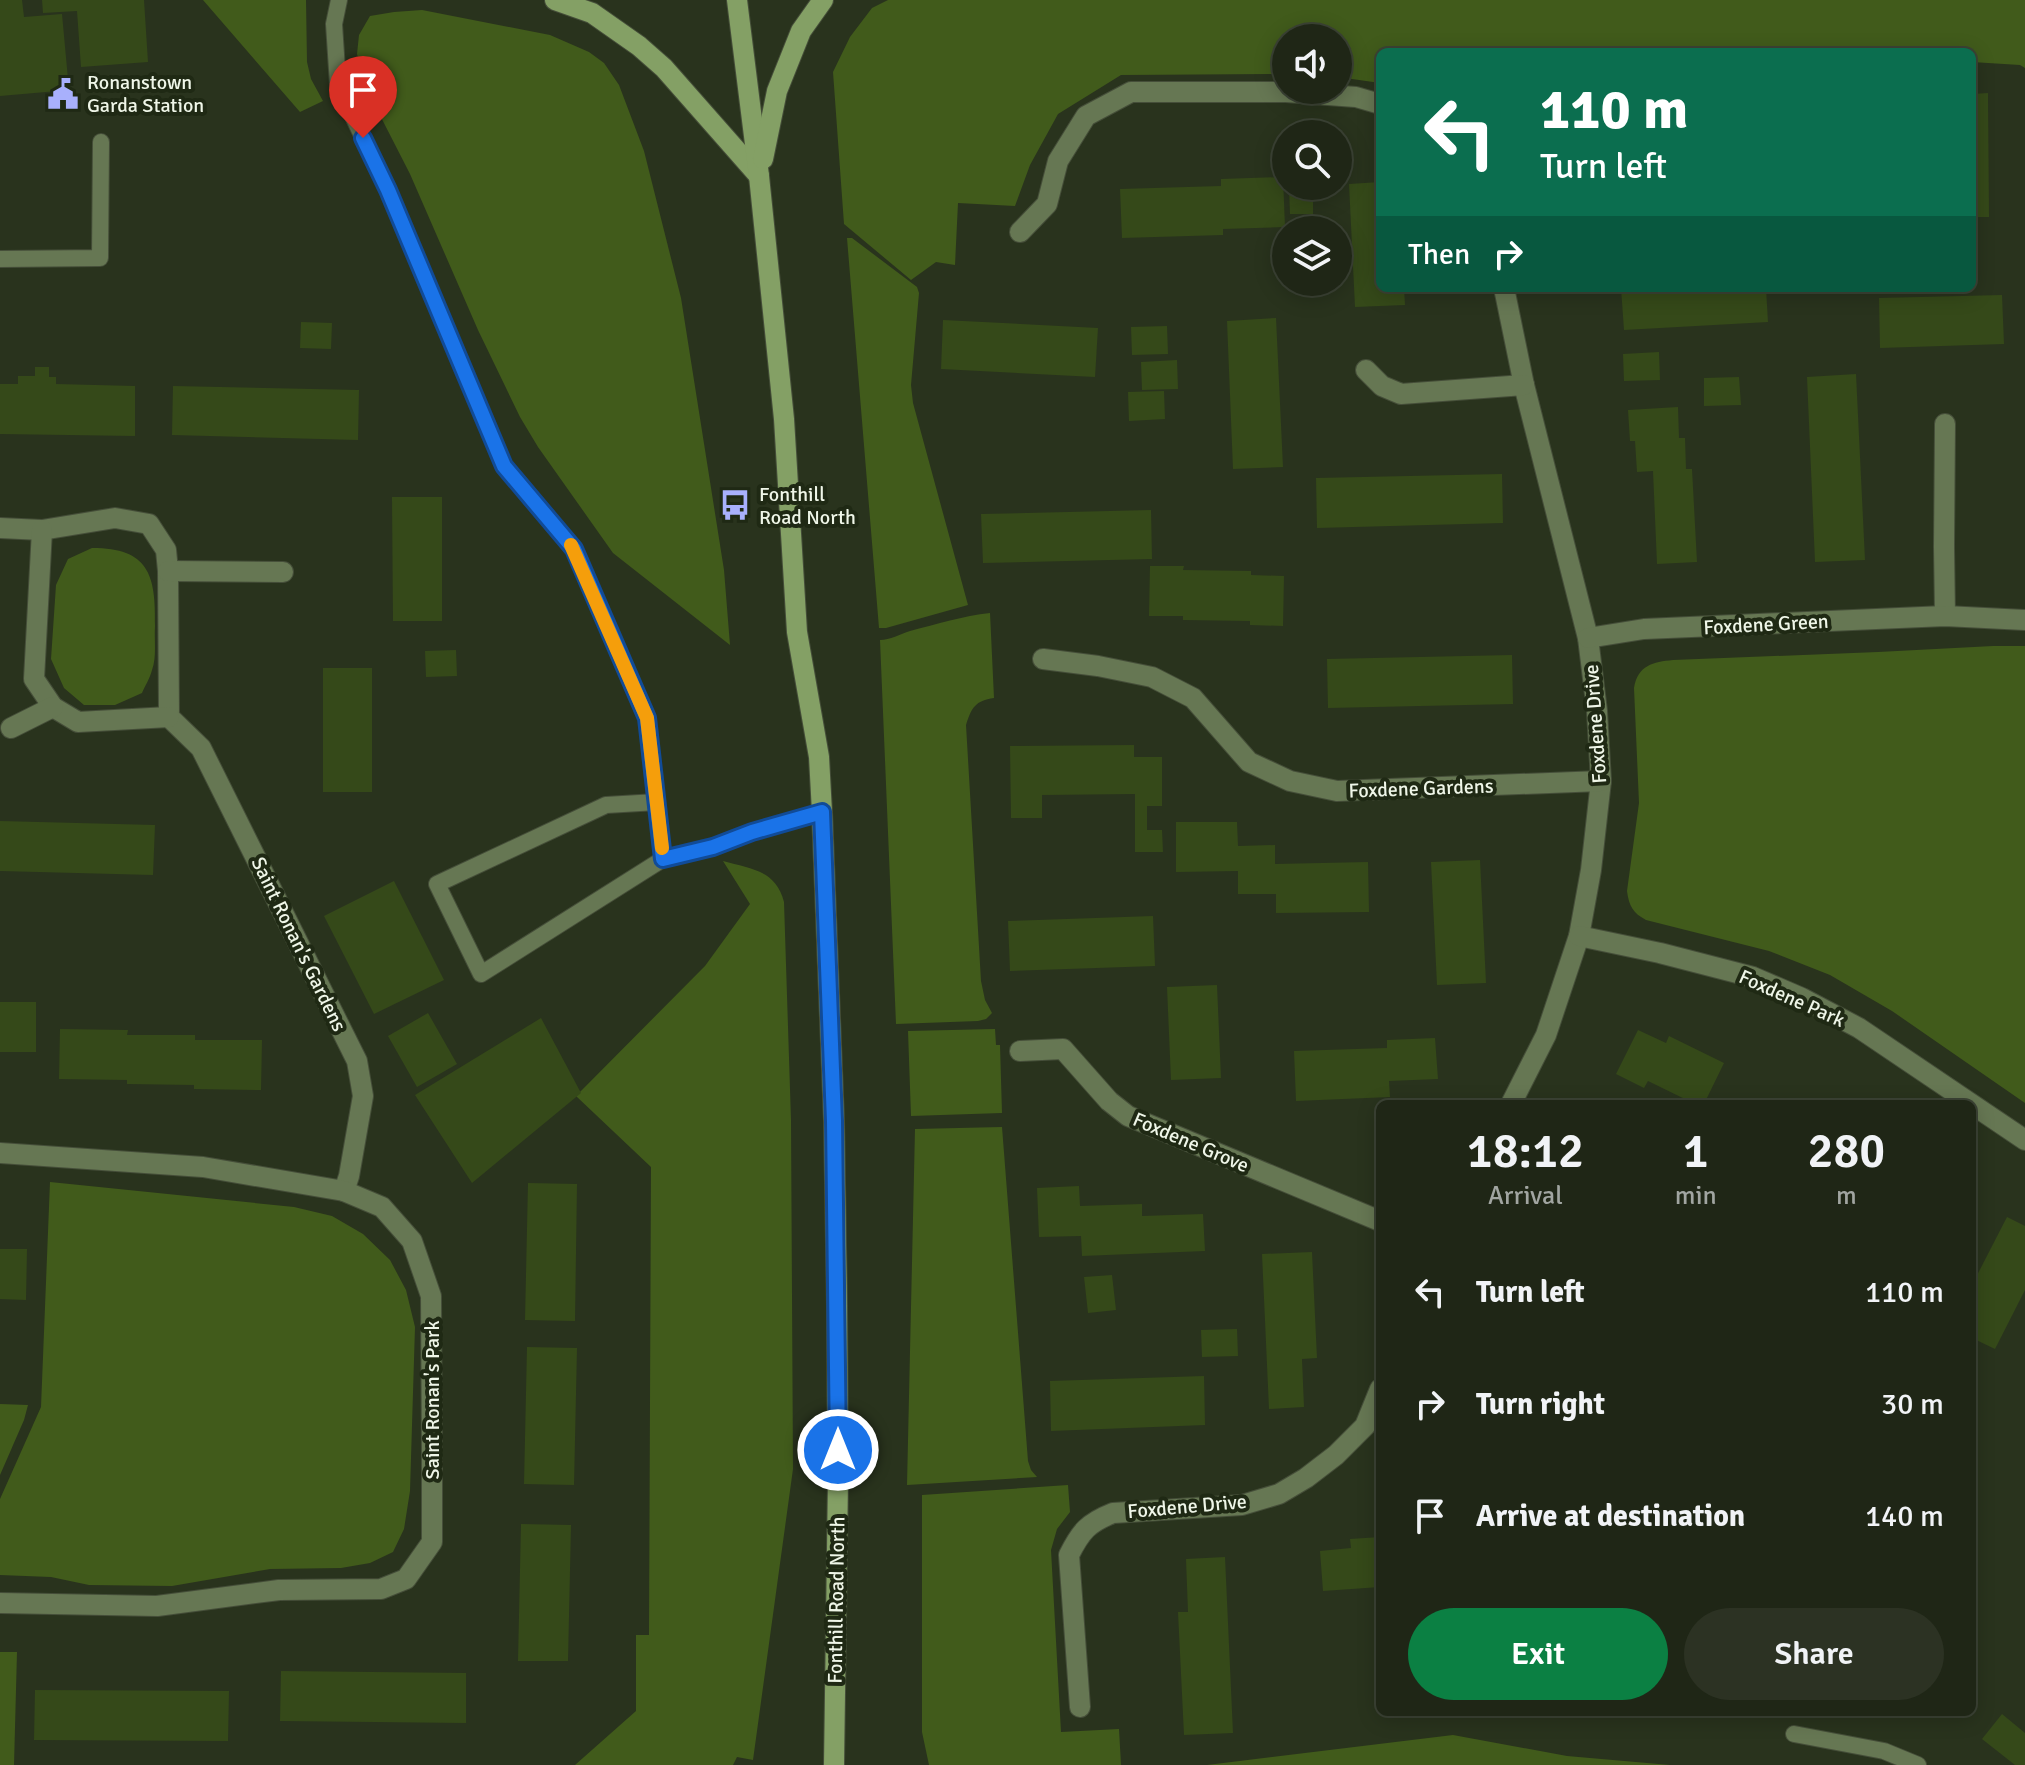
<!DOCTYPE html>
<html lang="en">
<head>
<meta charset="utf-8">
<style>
	body { margin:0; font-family:Signika,sans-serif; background:#2c3223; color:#f1f3f6; height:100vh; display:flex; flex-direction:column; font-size:30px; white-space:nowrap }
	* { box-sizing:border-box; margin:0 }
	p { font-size:26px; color:#a1a5a1 }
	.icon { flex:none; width:44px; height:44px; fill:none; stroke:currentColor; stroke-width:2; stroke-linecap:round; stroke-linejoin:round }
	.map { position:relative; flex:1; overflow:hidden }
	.drawer { position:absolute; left:1376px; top:1100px; width:600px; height:616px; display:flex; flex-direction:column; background:#1f2616; border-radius:12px; box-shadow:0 4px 20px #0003,0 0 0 2px #3c4335 }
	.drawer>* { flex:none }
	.top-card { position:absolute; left:1376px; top:48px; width:600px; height:244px; border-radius:12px; box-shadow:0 4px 20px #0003,0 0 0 2px #3c4335; background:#0b6e4f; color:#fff; overflow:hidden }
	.fabs { position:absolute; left:1272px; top:24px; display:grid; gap:16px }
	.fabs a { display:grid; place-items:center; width:80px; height:80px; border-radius:50%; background:#1f2616; box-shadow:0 4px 20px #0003,0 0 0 2px #3c4335; font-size:40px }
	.pin { position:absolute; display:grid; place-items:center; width:68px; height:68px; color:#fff; margin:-82px -34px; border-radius:50% 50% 50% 0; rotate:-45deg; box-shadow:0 0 8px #0007 }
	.pin .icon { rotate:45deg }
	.me { position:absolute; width:88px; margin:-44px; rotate:0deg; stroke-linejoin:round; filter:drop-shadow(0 0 6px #0008) }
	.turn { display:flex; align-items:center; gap:28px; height:168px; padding:0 32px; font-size:36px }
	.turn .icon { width:104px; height:104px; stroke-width:2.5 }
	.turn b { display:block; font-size:56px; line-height:68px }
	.then { display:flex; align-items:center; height:76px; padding:0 32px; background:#0003; gap:16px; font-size:30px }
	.eta { display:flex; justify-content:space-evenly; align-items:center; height:136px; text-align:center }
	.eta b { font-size:48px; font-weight:600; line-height:56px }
	.cta { display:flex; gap:16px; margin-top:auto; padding:16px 32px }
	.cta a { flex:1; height:92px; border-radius:48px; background:#0b8043; color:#fff; font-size:32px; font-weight:600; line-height:92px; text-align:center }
	.cta a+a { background:#2c3223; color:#f1f3f6 }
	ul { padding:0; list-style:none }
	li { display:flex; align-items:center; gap:24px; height:112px; padding:0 32px }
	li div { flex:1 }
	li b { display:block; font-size:30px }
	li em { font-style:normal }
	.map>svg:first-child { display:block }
	.green { fill:#415b1b }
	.building { fill:#354919 }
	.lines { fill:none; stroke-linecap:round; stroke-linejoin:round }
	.lane-casing { stroke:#454e39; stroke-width:18 }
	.street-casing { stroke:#454e39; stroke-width:22 }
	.secondary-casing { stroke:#454e39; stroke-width:22 }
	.lane { stroke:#667753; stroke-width:16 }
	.street { stroke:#667753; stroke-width:20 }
	.secondary { stroke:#84a065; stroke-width:20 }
	.route-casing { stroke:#114b97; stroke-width:20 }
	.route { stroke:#1a73e8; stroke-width:14 }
	.slow { stroke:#f59e0b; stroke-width:14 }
	.labels { text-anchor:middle; stroke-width:8; stroke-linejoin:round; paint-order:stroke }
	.poi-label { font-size:20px; fill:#eff6e8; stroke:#1f2914; text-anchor:start }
	.street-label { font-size:20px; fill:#eff6e8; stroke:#1f2914 }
</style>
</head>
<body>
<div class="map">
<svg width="2025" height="1765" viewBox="0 0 2025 1765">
	<rect width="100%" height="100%" fill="#29331d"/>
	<g class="green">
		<path d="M203,0h103l1,62 4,17 12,22 -23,11z"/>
		<path d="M888,0h1137v68l-5,-3 -48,-3v-10h-592v31l-42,-6v-39h-52v36l-165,1 -63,39 -28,51 -15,41 -57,-3 -3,62 -19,-3 -25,18 -67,-56 -11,-152 17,-35 22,-29z"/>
		<path d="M422,10l128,25 39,17 15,11 15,22 25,66 37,147 43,272 6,75 -117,-92 -75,-106 -18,-30 -42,-87 -68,-156 -44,-86 -9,-34 2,-19 11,-19 24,-4z"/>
		<path d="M847,238h5l65,49 2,6 -8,92 2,18 55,202 -82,23h-7z"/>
		<path d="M92,548c57,0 64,27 63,78 -1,13 2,31 -3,44 -2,8 -7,16 -10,23l-27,12h-31l-20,-17 -13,-29 5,-74 12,-26z"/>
		<path d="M990,613l4,85c-19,3 -22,9 -28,27l15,256 4,19 7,13 -6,6 -8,2 -82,3 -16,-384c10,0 20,-6 30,-9 27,-7 53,-15 80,-18z"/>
		<path d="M1993,646h32v457l-133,-92 -62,-36 -61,-24 -123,-31c-13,-7 -17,-14 -19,-29l12,-88 -5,-115c4,-23 19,-26 39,-28l205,-8z"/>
		<path d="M723,861c28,8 53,9 61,41l7,218 2,349 -40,291 -16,-3 -4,8h-158l61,-54v-76h13l2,-468 -75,-71 129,-130 45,-62z"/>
		<path d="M995,1029l1,16h4l2,68 -91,3 -3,-85z"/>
		<path d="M1002,1127l26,334 3,9 6,7 -130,8 8,-356z"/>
		<path d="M50,1182l244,25 38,9 31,18 27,26 16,30 9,37 -5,164 -6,38 -11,23 -23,11 -29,5 -71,1 -98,17 -83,-1 -38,-8 -51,-2v-76l41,-92z"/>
		<path d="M0,1404l28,1 -4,15 -24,55z"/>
		<path d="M1068,1485l2,27 -13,17 -6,21 10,182 58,-3 2,36h-192l-7,-33v-237z"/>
		<path d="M0,1652h17l-3,113h-14z"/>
		<path d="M1453,1735l114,21 103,9h-463z"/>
	</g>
	<g class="building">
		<path d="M0,0h22l2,17 38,-3 7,76 -69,6z"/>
		<path d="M42,0h102l4,62 -67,5 -4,-56 -34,2z"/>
		<path d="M1988,93l1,124h-17v-123z"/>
		<path d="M1283,177l2,50 -62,2v6l-101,3 -2,-49 101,-3v-7z"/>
		<path d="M1380,182v106h24l1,17 -50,2 -6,-123z"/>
		<path d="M1313,186v28h-23l-1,-27z"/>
		<path d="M1621,288h145l2,34 -144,8z"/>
		<path d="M2002,295l2,49 -124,4 -1,-50z"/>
		<path d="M1276,318l7,149 -50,2 -6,-148z"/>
		<path d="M943,320l155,8 -3,49 -154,-8z"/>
		<path d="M301,322l31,1 -1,26 -31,-1z"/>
		<path d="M1167,326l1,28 -36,1 -1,-28z"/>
		<path d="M1659,352l1,28 -36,1 -1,-27z"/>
		<path d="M1177,360l1,29 -36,1 -1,-28z"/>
		<path d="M35,367h14v10h7v7l79,2v50l-135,-2v-50h18v-8h17z"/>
		<path d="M1856,374l9,186 -50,2 -8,-185z"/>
		<path d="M1739,377l2,28 -37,1v-28z"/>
		<path d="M173,386l186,4 -1,50 -186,-5z"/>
		<path d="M1164,391l1,28 -36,2 -1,-29z"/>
		<path d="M1678,407l1,31h6l1,31h6l5,93 -40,2 -4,-93 -16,1 -2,-31h-5l-2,-31z"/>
		<path d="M1502,474l1,49 -186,5 -1,-50z"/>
		<path d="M392,497h50v124h-49z"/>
		<path d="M1151,510l1,49 -169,4 -2,-49z"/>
		<path d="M1150,566h34l-1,4 68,1v4l33,1 -1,50 -33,-1v-4l-67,-1v-4h-34z"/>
		<path d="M456,650l1,26 -31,1 -1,-26z"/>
		<path d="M1512,655l1,49 -185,4 -1,-49z"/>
		<rect x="323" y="668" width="49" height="124"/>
		<path d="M1134,745v12h28v49h-15v24h15l1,22h-28v-58l-93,1v23h-31l-1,-72z"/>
		<path d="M0,821l155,4 -2,50 -153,-4z"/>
		<path d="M1176,822h61l1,24 37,-1v19l93,-2 1,50 -93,1v-19h-38v-23l-62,1z"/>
		<path d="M1480,860l6,123 -49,2 -6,-123z"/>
		<path d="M394,881l50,99 -70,34 -50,-98z"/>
		<path d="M1153,916l2,50 -145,5 -2,-50z"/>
		<path d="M1217,985l4,93 -50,2 -4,-93z"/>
		<rect x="0" y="1002" width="36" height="50"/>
		<path d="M428,1013l29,51 -40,23 -29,-51z"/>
		<path d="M541,1018l40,75 -109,90 -57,-88z"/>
		<path d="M60,1029l68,1 -1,5h68v5h67l-1,50 -67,-1v-4l-67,-1v-4l-68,-1z"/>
		<path d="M1638,1030l28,13 3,-7 55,27 -20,41h-9l-47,-23 -4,7 -28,-14z"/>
		<path d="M1435,1038l3,41 -49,2 1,16 -94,4 -2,-50 93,-3v-8z"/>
		<path d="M528,1183l49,1 -2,137 -50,-1z"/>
		<path d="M1079,1186l1,20 62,-2v12l61,-2 2,37 -123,5 -1,-20 -42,1 -2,-49z"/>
		<path d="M2007,1217l18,9v64l-30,59 -23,-11v-53z"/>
		<path d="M0,1249h27l-1,51 -26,-1z"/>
		<path d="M1312,1252l5,106 -15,1 2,48 -35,2 -7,-155z"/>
		<path d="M1112,1275l4,35 -28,3 -4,-36z"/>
		<path d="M1237,1329l1,27 -36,1 -1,-27z"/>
		<path d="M527,1347l50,1 -3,137 -50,-1z"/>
		<path d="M1204,1376l1,49 -154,6 -1,-50z"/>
		<path d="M521,1524l50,1 -3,136h-50z"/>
		<path d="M1380,1537v50l-57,4 -3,-40 31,-3 -1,-9z"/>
		<path d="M1225,1557l8,176 -49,2 -6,-123h10l-2,-53z"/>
		<path d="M281,1671l185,2v50l-186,-2z"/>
		<path d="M35,1690l194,1 -1,50 -194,-1z"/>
		<path d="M2002,1714l23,19v32h-10l-33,-26z"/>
	</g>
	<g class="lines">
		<defs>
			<g id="lane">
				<path d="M339,0l-5,24 4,61 50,105 116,276 70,83 73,169 16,141"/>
				<path d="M0,259l100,-1 1,-116"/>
				<path d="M657,802l-51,3 -169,79 44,90 182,-115 50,-12 39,-15 70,-20"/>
				<path d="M1794,1734l90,17 34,14"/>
			</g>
			<g id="street">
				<path d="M1020,232l27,-28 11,-43 28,-45 45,-24h155l70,5 24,7"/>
				<path d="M1504,288l20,97 64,253 9,73 4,70 -10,89 -12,66 -33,99 -35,69"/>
				<path d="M1366,370l16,16 19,8 123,-9"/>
				<path d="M1945,424l-1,123 1,69"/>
				<path d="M0,528l42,2 73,-12 34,6 17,26 2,21 1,146 32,31 156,313 6,35 -14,80 -5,15"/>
				<path d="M42,530l-8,149 19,28 25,15 91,-5"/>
				<path d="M168,571l115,1"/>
				<path d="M1588,638l56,-9 301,-13 80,4"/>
				<path d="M1043,659l55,7 54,11 41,21 56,64 41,19 47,10 264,-10"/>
				<path d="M11,728l42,-21"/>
				<path d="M1579,936l81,17 93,24 49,21 57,30 166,112"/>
				<path d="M1020,1051l43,-2 46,52 19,15 252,105"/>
				<path d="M0,1153l203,14 141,24 38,16 30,34 19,55 1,159v87l-26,37 -25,10 -102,1 -122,16 -157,-3"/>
				<path d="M1080,1707l-11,-152c12,-24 19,-32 44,-42l129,-8 37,-11 27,-16 30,-23 29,-29 15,-37"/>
			</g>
			<g id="secondary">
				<path d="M555,0l37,13 47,33 25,22 95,108"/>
				<path d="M737,0l22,176 25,243 13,213 22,125 3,55 12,309 3,185 1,173 -4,286"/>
				<path d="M763,159l14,-68 24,-60 22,-31"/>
			</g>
		</defs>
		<use href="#lane" class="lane-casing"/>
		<use href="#street" class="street-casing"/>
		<use href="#secondary" class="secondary-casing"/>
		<use href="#lane" class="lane"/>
		<use href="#street" class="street"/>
		<use href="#secondary" class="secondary"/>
	</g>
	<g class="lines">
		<defs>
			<path id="route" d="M363,138l25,52 116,276 70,83 73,169 16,141 50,-12 39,-15 70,-20 12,309 4,329"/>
		</defs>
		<use href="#route" class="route-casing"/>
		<use href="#route" class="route"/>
		<path class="slow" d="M571,545l76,173 15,130"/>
	</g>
	<defs>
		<symbol id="civic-bare" viewBox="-9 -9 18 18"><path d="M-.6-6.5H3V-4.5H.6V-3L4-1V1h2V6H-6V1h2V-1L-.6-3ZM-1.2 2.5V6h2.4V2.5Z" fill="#a8b0fc" stroke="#1f2914" stroke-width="2.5" paint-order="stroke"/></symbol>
		<symbol id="bus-bare" viewBox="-9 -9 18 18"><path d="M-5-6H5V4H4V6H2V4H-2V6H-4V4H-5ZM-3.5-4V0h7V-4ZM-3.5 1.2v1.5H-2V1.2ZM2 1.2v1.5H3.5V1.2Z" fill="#a8b0fc" stroke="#1f2914" stroke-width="2.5" paint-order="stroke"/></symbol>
	</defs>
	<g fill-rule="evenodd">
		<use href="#civic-bare" x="41" y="72" width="44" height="44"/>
		<use href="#bus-bare" x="713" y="483" width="44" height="44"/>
	</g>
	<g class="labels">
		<g class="poi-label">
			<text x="87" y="89">Ronanstown<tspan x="87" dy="23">Garda Station</tspan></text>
			<text x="759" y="501">Fonthill<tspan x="759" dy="23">Road North</tspan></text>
		</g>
		<g class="street-label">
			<text transform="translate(1766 624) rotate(-3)" y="7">Foxdene Green</text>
			<text transform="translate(1595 724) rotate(-94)" y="7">Foxdene Drive</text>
			<text transform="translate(1421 788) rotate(-2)" y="7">Foxdene Gardens</text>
			<text transform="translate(299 944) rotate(64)" y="7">Saint Ronan's Gardens</text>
			<text transform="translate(1792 998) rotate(24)" y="7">Foxdene Park</text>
			<text transform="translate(1191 1142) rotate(23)" y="7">Foxdene Grove</text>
			<text transform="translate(432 1400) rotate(-90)" y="7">Saint Ronan's Park</text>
			<text transform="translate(1187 1506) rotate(-5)" y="7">Foxdene Drive</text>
			<text transform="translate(836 1600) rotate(-89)" y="7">Fonthill Road North</text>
		</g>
	</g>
</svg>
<div class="fabs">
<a><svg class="icon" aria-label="sound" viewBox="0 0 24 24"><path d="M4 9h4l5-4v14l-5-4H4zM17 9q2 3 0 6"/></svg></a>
<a><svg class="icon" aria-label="search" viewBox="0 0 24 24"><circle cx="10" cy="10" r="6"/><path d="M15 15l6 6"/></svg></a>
<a><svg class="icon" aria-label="layers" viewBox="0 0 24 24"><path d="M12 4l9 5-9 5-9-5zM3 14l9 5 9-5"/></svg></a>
</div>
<div class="pin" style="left:363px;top:138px;background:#d93025"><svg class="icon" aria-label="arrive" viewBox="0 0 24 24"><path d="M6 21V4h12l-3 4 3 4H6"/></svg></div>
<svg class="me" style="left:838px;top:1450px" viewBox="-20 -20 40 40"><circle r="17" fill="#1a73e8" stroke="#fff" stroke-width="3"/><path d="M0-11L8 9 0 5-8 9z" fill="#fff"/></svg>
<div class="top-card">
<div class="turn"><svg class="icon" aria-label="left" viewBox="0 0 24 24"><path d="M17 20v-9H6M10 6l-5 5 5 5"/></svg><div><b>110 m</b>Turn left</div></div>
<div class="then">Then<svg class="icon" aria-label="right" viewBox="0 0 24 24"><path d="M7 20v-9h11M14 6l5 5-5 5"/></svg></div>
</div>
<section class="drawer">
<div class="eta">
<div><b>18:12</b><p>Arrival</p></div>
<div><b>1</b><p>min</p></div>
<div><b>280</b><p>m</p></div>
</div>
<ul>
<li><svg class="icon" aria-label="left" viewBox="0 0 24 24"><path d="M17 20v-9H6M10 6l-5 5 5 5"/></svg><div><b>Turn left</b></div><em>110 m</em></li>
<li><svg class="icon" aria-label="right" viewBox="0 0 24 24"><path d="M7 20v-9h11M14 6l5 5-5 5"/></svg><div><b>Turn right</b></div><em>30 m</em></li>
<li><svg class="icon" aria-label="arrive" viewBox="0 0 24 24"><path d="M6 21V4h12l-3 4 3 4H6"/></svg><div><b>Arrive at destination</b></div><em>140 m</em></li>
</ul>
<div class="cta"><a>Exit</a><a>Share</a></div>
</section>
</div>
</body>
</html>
